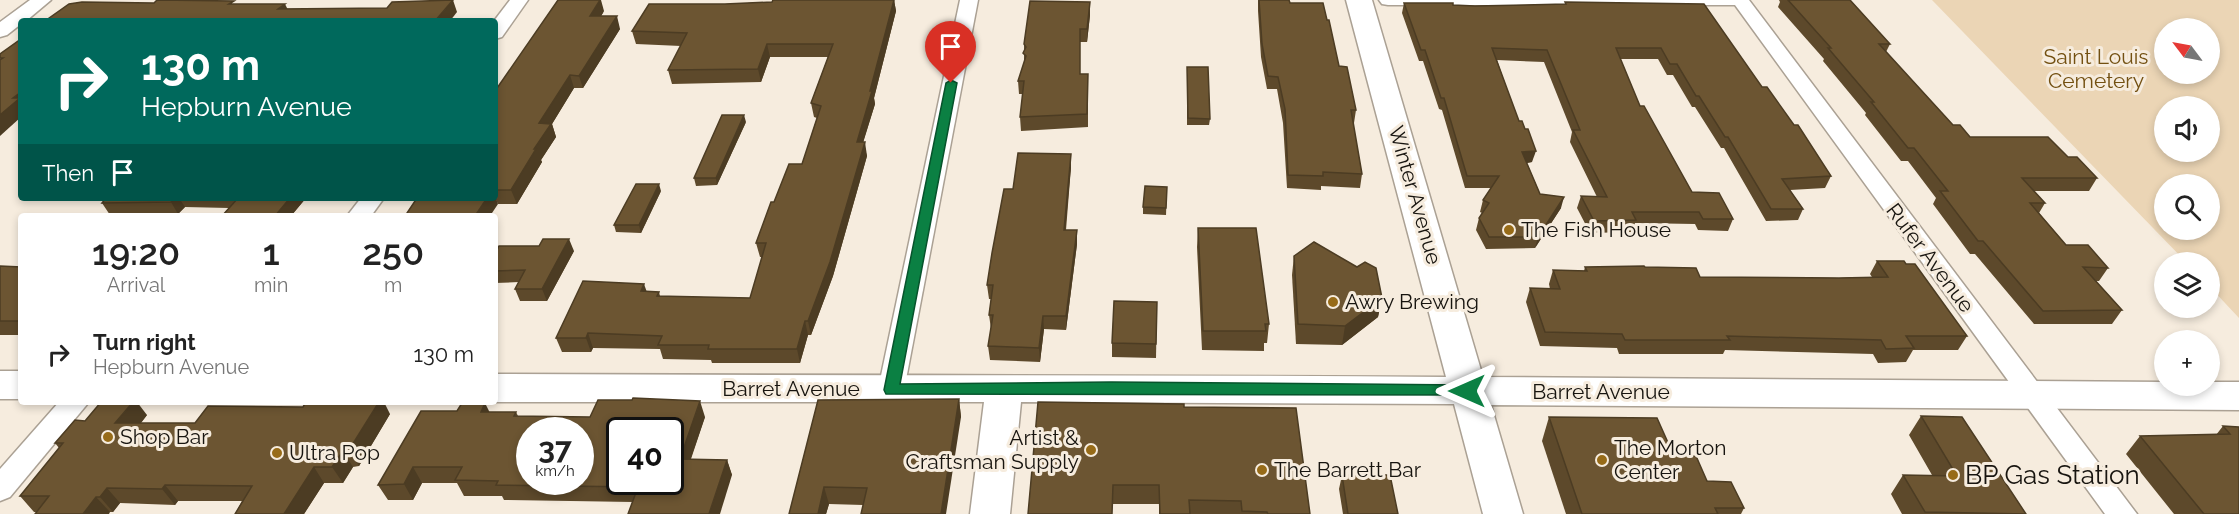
<!DOCTYPE html>
<html lang="en">
<head>
<meta charset="utf-8">
<style>
	body { margin:0; font-family:Raleway,sans-serif; background:#f6f6f6; color:#222; height:100vh; display:flex; flex-direction:column; font-size:22px; white-space:nowrap }
	* { box-sizing:border-box; margin:0 }
	p { font-size:20px; color:#767676 }
	.icon { flex:none; width:33px; height:33px; fill:none; stroke:currentColor; stroke-width:2; stroke-linecap:round; stroke-linejoin:round }
	.map { position:relative; flex:1; overflow:hidden }
	.side { position:absolute; left:18px; top:213px; width:480px; height:192px; display:flex; flex-direction:column; background:#fff; border-radius:6px; box-shadow:0 3px 9px #0003 }
	.side>* { flex:none }
	.hud { position:absolute; left:18px; top:18px; width:480px; height:183px; border-radius:6px; box-shadow:0 3px 9px #0003; background:#00695c; color:#fff; overflow:hidden }
	.needle { width:39px; rotate:302deg }
	.controls { position:absolute; left:2154px; top:18px; display:grid; gap:12px }
	.controls a { display:grid; place-items:center; width:66px; height:66px; border-radius:50%; background:#fff; box-shadow:0 3px 9px #0003; font-size:30px }
	.speed { position:absolute; left:516px; top:417px; display:flex; gap:12px; font-size:30px; font-weight:700; text-align:center }
	.speed>* { display:grid; place-content:center; width:78px; height:78px; border-radius:50%; background:#fff; box-shadow:0 3px 9px #0003; line-height:1 }
	.speed small { font-size:15px; font-weight:400 }
	.speed .limit { border:3px solid #111; border-radius:9px; background:#fff; color:#111 }
	.pin { position:absolute; display:grid; place-items:center; width:51px; height:51px; color:#fff; margin:-62px -26px; border-radius:50% 50% 50% 0; rotate:-45deg; box-shadow:0 0 6px #0007 }
	.pin .icon { rotate:45deg }
	.me { position:absolute; width:66px; margin:-33px; rotate:270deg; stroke-linejoin:round; filter:drop-shadow(0 0 4px #0008) }
	.turn { display:flex; align-items:center; gap:21px; height:126px; padding:0 24px; font-size:27px }
	.turn .icon { width:78px; height:78px; stroke-width:2.5 }
	.turn b { display:block; font-size:42px; line-height:51px }
	.then { display:flex; align-items:center; height:57px; padding:0 24px; background:#0003; gap:12px; font-size:22px }
	.eta { display:flex; justify-content:space-evenly; align-items:center; height:102px; text-align:center }
	.eta b { font-size:36px; font-weight:600; line-height:42px }
	ul { padding:0; list-style:none }
	li { display:flex; align-items:center; gap:18px; height:78px; padding:0 24px }
	li div { flex:1 }
	li b { display:block; font-size:22px }
	li em { font-style:normal }
	.map>svg:first-child { display:block }
	.green { fill:#ebd5b5; fill-rule:evenodd }
	.lines { fill:none; stroke-linecap:round; stroke-linejoin:round }
	.street-casing { stroke:#aba194; stroke-width:3 }
	.secondary-casing { stroke:#aba194; stroke-width:3 }
	.street { fill:#fff; fill-rule:evenodd }
	.secondary { fill:#fff; fill-rule:evenodd }
	.wall { fill:#5d492b }
	.shaded-wall { fill:#4c3c23 }
	.building { fill:#6c5532; stroke:#4c3c23; stroke-width:1.5; fill-rule:evenodd }
	.route { fill:#0b8043; stroke:#07532c; stroke-width:1.5 }
	.poi-dot { fill:#976b18; stroke:#f6ecde; stroke-width:2 }
	.labels { text-anchor:middle; stroke-width:6; stroke-linejoin:round; paint-order:stroke }
	.park-label { font-size:21px; fill:#735011; stroke:#f6ecde }
	.street-label { font-size:21px; fill:#17140f; stroke:#f6ecde }
	.poi-label { font-size:21px; fill:#17140f; stroke:#f6ecde; text-anchor:start }
	.near-poi-label { font-size:26px; fill:#17140f; stroke:#f6ecde; text-anchor:start }
</style>
</head>
<body>
<div class="map">
<svg width="2239" height="514" viewBox="0 0 2239 514">
	<rect width="100%" height="100%" fill="#f6ecde"/>
	<path class="green" d="M1932,0h307v318l-29,-31v-25h-24zM2164,28h46v46h-46zM2210,106v46h-46v-46zM2210,184v46h-46v-46z"/>
	<g class="lines">
		<defs>
			<g id="street">
				<path d="M30,0h21l-25,21h-5v3l-14,11 -7,2v-15z"/>
				<path d="M510,0h18l-26,37 -7,2 -1,-18z"/>
				<path d="M960,0h18l-74,390 -3,7 -10,3 -10,-3 -3,-7z"/>
				<path d="M1379,0h370l388,514h-32l-370,-509h-347l-6,-1z"/>
				<path d="M361,198h23l-13,18h-24z"/>
				<path d="M59,402h30l-79,95 -10,4v-32z"/>
			</g>
			<g id="secondary">
				<path d="M1346,0h26l111,377 681,5v4h46v-4h29v28l-748,-5 32,109h-40l-29,-110 -433,-2 -11,112h-40l14,-112h-489v-28c317,2 634,0 951,3z"/>
				<rect x="0" y="371" width="21" height="28"/>
			</g>
		</defs>
		<use href="#street" class="street-casing"/>
		<use href="#secondary" class="secondary-casing"/>
		<use href="#street" class="street"/>
		<use href="#secondary" class="secondary"/>
	</g>
	<g class="wall">
		<path d="M773,0h121l2,11 -22,87 1,6 -12,38 4,14 -34,120 -22,59h-3l-8,28h-88l-1,-3 -48,-1 -3,-10 -67,-1 -2,4h-29l-6,-14 90,-47 13,1 1,4 90,2 12,-41h-2l-4,-14 18,-41 28,-38 15,-46 -3,-1 -3,-14 17,-46h-58l-9,25 -89,2 -4,-14 13,-24 -45,-2 -4,-13 93,-27 47,-2z"/>
		<path d="M1258,0l32,3 49,63 17,44 -2,13h-1l9,51 -2,14 -39,-2v4l-34,-2 -4,-65 -6,-34h-10l-6,-32 -3,-46z"/>
		<path d="M1779,0h71l40,44 -4,8 67,73 17,12 98,20 29,21 -8,13h-55l11,12 -6,10 27,32 42,23 -9,13h-3l26,29 -10,14h-78l-59,-70h-5l-37,-50 3,-6 -28,-37h-7l-36,-46 1,-2 -43,-52 1,-2 -46,-52 2,-5z"/>
		<path d="M1090,2v13l-3,27h-7v32h8v53l-67,4 -1,-14 3,-23h-4l-1,-13 6,-17v-20z"/>
		<path d="M1565,2l197,85 69,89 -6,12 -35,2 13,19 -5,11 -32,1 -42,-73h-3l-26,-41h-3l-19,-32h-6l-9,-16h-38l20,47 52,86 41,27 -5,12 -30,-1 -3,-6 -60,-1 -3,9 -42,1 -13,-25 4,-12 16,1 -27,-55 2,-10 -28,-70 -47,-2 35,102 -5,1 13,31 21,14 -26,40 -49,1 -10,-19 3,-12 3,-5 -2,-1 3,-12 8,-12h-26l-23,-78 -3,-1 -16,-48h-4l-17,-48 2,-10 71,3 90,-2z"/>
		<path d="M604,11l-3,5 19,13 -37,59h-9l-22,36 4,13 -15,23 1,2 -25,42h-19l-3,-6v-107z"/>
		<path d="M1187,73l23,46 -1,6h-22z"/>
		<path d="M746,122l-29,63 -21,1 -2,-8z"/>
		<path d="M1071,167l-5,63h11v14l-11,86 -22,-1 -4,33 -50,-2 -2,-14 3,-17 -2,-14 2,-16h-2l-2,-14 26,-96z"/>
		<path d="M1167,187l-1,28 -23,-1v-7z"/>
		<path d="M661,191l-20,42 -25,-1 -2,-7z"/>
		<path d="M106,198h200l-15,18h-69l7,-8 -44,-1 -7,7 -68,1 -8,-12z"/>
		<path d="M1198,228l71,96 -2,19h-3v8l-62,-1 -5,-103z"/>
		<path d="M574,251l-27,50h-27l-5,-12 4,-7 -24,1v-29z"/>
		<path d="M1294,256l88,42 -4,19 -36,28 -46,-1 -4,-69z"/>
		<path d="M1877,261l90,75 -9,14h-45l-7,12 -28,1 -5,-9 -148,-4 -2,4h-104l-2,-6 -77,-2 -14,-44 4,-14 20,1 -1,-5 4,-14 31,1 1,-4h60l55,10 139,1 33,-1 -2,-3z"/>
		<path d="M0,266l21,1v68h-21z"/>
		<path d="M1157,302l-1,56 -44,-1v-14z"/>
		<path d="M959,399l2,18 -98,88 -34,-1 -3,10h-37l29,-114z"/>
		<path d="M1184,407l126,107h-151v-10h-46l-85,10z"/>
		<path d="M490,412h26l2,4 72,1h115l-14,42 36,1 5,15 -99,27 -129,-2 -2,-4h-38l-7,-13h-35l-9,17h-25l-10,-15z"/>
		<path d="M390,414l-31,52 -6,1 -10,16h-19l-20,31h-69l7,-13h-64l-3,4 -55,-2 -7,9h-79l-14,-16 39,-48 -4,-5 30,-22 62,-6 -6,8h54z"/>
		<path d="M1921,416l105,98h-124l-11,-20 12,-19h29l-23,-40z"/>
		<path d="M1549,417l125,39 70,52 -3,6h-175l-24,-73z"/>
		<path d="M2223,426l16,1v87h-65l-48,-60 14,-18 76,-1z"/>
		<path d="M1342,475l56,39h-55l-4,-25z"/>
	</g>
	<g class="shaded-wall">
		<path d="M453,0l4,12 -7,9h-15z"/>
		<path d="M600,0h1l3,11 -10,18 -4,-13z"/>
		<path d="M894,0l2,11 -22,87 1,6 -16,52 -2,-14z"/>
		<path d="M1090,2v13l-3,27v-13z"/>
		<path d="M285,4l6,12 -13,-7z"/>
		<path d="M617,16l3,13 -37,59 -4,-12z"/>
		<path d="M767,44l3,13 -9,25 -3,-13z"/>
		<path d="M570,75l4,13 -22,36 4,13 -15,23 1,2 -25,42 -6,-14 23,-41 5,-26z"/>
		<path d="M21,92v25l-21,19v-21l13,-17z"/>
		<path d="M744,115l2,7 -29,63 -1,-7z"/>
		<path d="M865,142l2,14 -34,120 -22,59 -3,-14z"/>
		<path d="M1536,151l-4,11 -13,2 3,-12z"/>
		<path d="M1071,154v13l-7,77v-14z"/>
		<path d="M659,184l2,7 -20,42 -2,-8z"/>
		<path d="M495,196l3,8 -8,12h-15l12,-18h8z"/>
		<path d="M1564,197l-3,11 -26,40 3,-11z"/>
		<path d="M175,198h4l6,9 -7,7 -7,-12z"/>
		<path d="M290,198h16l-15,18h-16z"/>
		<path d="M1077,230v14l-11,86v-14z"/>
		<path d="M569,239l5,12 -27,50 -5,-12z"/>
		<path d="M644,284l5,14 -8,-7z"/>
		<path d="M1382,298l-4,19 -36,28 3,-19z"/>
		<path d="M1043,316l1,13 -4,33 -1,-14z"/>
		<path d="M805,321l3,14 -8,28 -3,-14z"/>
		<path d="M588,333l5,15 -2,4 -5,-14z"/>
		<path d="M959,399l2,18 -15,97h-5z"/>
		<path d="M700,401l5,16 -20,58 -5,-16z"/>
		<path d="M133,402h4l10,13 -19,24 -13,-16z"/>
		<path d="M379,402h5l6,12 -31,52 -10,-16z"/>
		<path d="M485,403l8,16 -12,-7z"/>
		<path d="M343,451l10,16 -10,16 -11,-16z"/>
		<path d="M727,460l5,15 -12,39h-11z"/>
		<path d="M314,467l10,16 -20,31h-20z"/>
		<path d="M413,467l9,16 -9,17 -9,-16z"/>
		<path d="M165,485l13,16 -3,4 -13,-16z"/>
		<path d="M824,487l5,17 -3,10h-8z"/>
		<path d="M107,488l13,15 -7,9 -13,-15z"/>
		<path d="M96,497l14,15 -1,2h-26z"/>
	</g>
	<g class="building">
		<path d="M157,0l77,1 -5,3h56l-7,5 109,-1 5,-6 61,-2 -18,21h-390l24,-17 13,-2 72,1z"/>
		<path d="M558,0h42l-10,16h27l-38,60 -9,-1 -31,48 12,1 -17,25h2l-25,41h-16v-99z"/>
		<path d="M773,0h121l-24,91h2l-15,51h8l-35,120 -22,59h-3l-8,28h-89l1,-4h-51l4,-9 -74,-3 -2,5h-30l27,-57 61,3 -3,7 18,1 -2,4 93,2 16,-55h-10l15,-41h3l15,-38h13l19,-58 -10,-3 22,-59h-66l-9,25 -90,1 19,-37 -55,-2 17,-27h76l47,-2z"/>
		<path d="M1259,0h30l1,3h33l4,17h2l10,46 8,1 9,43h-5l11,64 -39,-2v4l-35,-1 -3,-66 -7,-32 -10,-1 -6,-32z"/>
		<path d="M1788,0h62l40,44h-11l74,81h7l10,12h78l20,20h9l20,21h-75l23,25h-15l36,42h22l20,23 -25,-1 39,43 -79,1 -60,-70h-5l-38,-50h8l-34,-43h-6l-37,-46h3l-46,-54h3z"/>
		<path d="M1030,1l60,1 -3,27h-7v45h8l-1,40 -67,3 4,-36h-6l8,-25 -3,-3 3,-6 -2,-3z"/>
		<path d="M1565,2l139,2 58,83h5l27,38h4l33,51 -49,3 21,30h-32l-43,-72h-3l-26,-41h-3l-19,-32h-7l-9,-16h-45l24,58h4l48,86 27,1 14,26h-30l-4,-7h-67l4,8 -42,1 -13,-25 26,1 -34,-67h7l-33,-80 -55,-2 27,73h3l3,8h3l8,22 -14,1 18,42 24,3 -26,40h-49l-10,-19 10,-15 -6,-3 16,-24h-32l-23,-78h-3l-16,-48h-4l-17,-47h49v2l22,1 91,-2z"/>
		<path d="M21,39v53l-8,6h7l-20,17v-55l3,-2h-3v-4z"/>
		<path d="M1187,67h21l2,52 -22,-1z"/>
		<path d="M722,115h22l-28,63h-22z"/>
		<path d="M1018,153l53,1 -7,76h13l-11,86h-23l-4,32 -51,-2 5,-31h-4l4,-30h-6l5,-32 12,-64h9z"/>
		<path d="M636,184h23l-20,41h-25z"/>
		<path d="M1145,186l22,1 -1,21 -23,-1z"/>
		<path d="M106,198h69l-4,4 -69,1z"/>
		<path d="M238,198h52l-15,18h-53z"/>
		<path d="M417,198h70l-12,18h-70z"/>
		<path d="M1198,228h58l13,96h-4l1,7h-63z"/>
		<path d="M543,239h26l-27,50h-27l10,-19 -30,1v-17l4,-8h40z"/>
		<path d="M1314,242l43,25 8,-5 11,6 6,30 -37,28 -47,-2 -4,-68z"/>
		<path d="M1877,261h27l2,3h9l52,72h-61l8,12 -28,1 -5,-9 -154,-4 3,4h-105l-3,-6 -77,-2 -15,-44 30,1 -7,-19 34,1 -2,-4 59,-1 1,1 51,1 4,9 139,1 49,-1z"/>
		<path d="M0,266l21,1v51l-3,3h-18z"/>
		<path d="M1114,301l43,1 -1,42 -44,-1z"/>
		<path d="M633,398l67,3 -20,58 47,1 -18,54h-81l10,-27 -142,-2 2,-4 -43,-1 7,-13h-49l-9,17 -26,1 43,-74h36l5,-8h23l-4,9h35l-2,4 76,1 8,-17h34zM530,430h50v52h-50zM620,430h50v52h-50z"/>
		<path d="M959,399l-18,115h-80l6,-26 -43,-1 -6,27h-29l29,-114z"/>
		<path d="M101,402h32l-18,21h80l13,-17 95,1 3,-5h73l-30,48 -6,1 -11,16h-18l-30,47h-49l17,-28 -87,-1 -3,4 -55,-1 -7,9h-4l-13,17h-48l14,-18h-29l43,-53h-8l20,-23 10,1z"/>
		<path d="M1038,402l146,2v3l112,1 14,106h-42l-1,-2 -25,-1 -1,-10 -52,-1 1,14h-30l-1,-29h-46l-1,29h-84z"/>
		<path d="M1921,416l41,1 64,97 -101,-2 -22,-37 54,1z"/>
		<path d="M1549,417l108,1 17,38h22l11,25 24,1 13,26h-29l3,6h-136z"/>
		<path d="M2223,426l16,1v87h-35l-64,-78 90,-2z"/>
		<path d="M1342,475h48l8,39h-50z"/>
	</g>
	<path class="route" d="M951,80l6,3 -57,301 211,-2 356,3 6,2 2,4 -2,4 -587,-1 -2,-4 62,-307z"/>
	<g class="poi-dot">
		<circle cx="1509" cy="230" r="6"/>
		<circle cx="1333" cy="302" r="6"/>
		<circle cx="108" cy="437" r="6"/>
		<circle cx="1091" cy="450" r="6"/>
		<circle cx="277" cy="453" r="6"/>
		<circle cx="1602" cy="460" r="6"/>
		<circle cx="1262" cy="470" r="6"/>
		<circle cx="1953" cy="475" r="6"/>
	</g>
	<g class="labels">
		<g class="park-label">
			<text x="2096" y="64">Saint Louis<tspan x="2096" dy="24">Cemetery</tspan></text>
		</g>
		<g class="street-label">
			<text transform="translate(1415 195) rotate(74)" y="7">Winter Avenue</text>
			<text transform="translate(1930 258) rotate(53)" y="7">Rufer Avenue</text>
			<text x="791" y="396">Barret Avenue</text>
			<text x="1601" y="399">Barret Avenue</text>
		</g>
		<g class="poi-label">
			<text x="1521" y="237">The Fish House</text>
			<text x="1345" y="309">Awry Brewing</text>
			<text x="120" y="444">Shop Bar</text>
			<text x="1079" y="445" text-anchor="end">Artist &amp;<tspan x="1079" dy="24">Craftsman Supply</tspan></text>
			<text x="1614" y="455">The Morton<tspan x="1614" dy="24">Center</tspan></text>
			<text x="289" y="460">Ultra Pop</text>
			<text x="1274" y="477">The Barrett Bar</text>
		</g>
		<g class="near-poi-label">
			<text x="1965" y="484">BP Gas Station</text>
		</g>
	</g>
</svg>
<div class="controls">
<a><svg class="needle" viewBox="-14 -14 28 28"><path d="M0-13l5 13h-10z" fill="#e53935"/><path d="M0 13l5-13h-10z" fill="#767676"/></svg></a>
<a><svg class="icon" aria-label="sound" viewBox="0 0 24 24"><path d="M4 9h4l5-4v14l-5-4H4zM17 9q2 3 0 6"/></svg></a>
<a><svg class="icon" aria-label="search" viewBox="0 0 24 24"><circle cx="10" cy="10" r="6"/><path d="M15 15l6 6"/></svg></a>
<a><svg class="icon" aria-label="layers" viewBox="0 0 24 24"><path d="M12 4l9 5-9 5-9-5zM3 14l9 5 9-5"/></svg></a>
<a>+</a>
</div>
<div class="speed"><div>37<small>km/h</small></div><div class="limit">40</div></div>
<div class="pin" style="left:951px;top:83px;background:#d93025"><svg class="icon" aria-label="arrive" viewBox="0 0 24 24"><path d="M6 21V4h12l-3 4 3 4H6"/></svg></div>
<svg class="me" style="left:1467px;top:391px" viewBox="-20 -20 40 40"><path d="M0-17L14 15 0 8-14 15z" fill="#0b8043" stroke="#fff" stroke-width="4"/></svg>
<div class="hud">
<div class="turn"><svg class="icon" aria-label="right" viewBox="0 0 24 24"><path d="M7 20v-9h11M14 6l5 5-5 5"/></svg><div><b>130 m</b>Hepburn Avenue</div></div>
<div class="then">Then<svg class="icon" aria-label="arrive" viewBox="0 0 24 24"><path d="M6 21V4h12l-3 4 3 4H6"/></svg></div>
</div>
<section class="side">
<div class="eta">
<div><b>19:20</b><p>Arrival</p></div>
<div><b>1</b><p>min</p></div>
<div><b>250</b><p>m</p></div>
</div>
<ul>
<li><svg class="icon" aria-label="right" viewBox="0 0 24 24"><path d="M7 20v-9h11M14 6l5 5-5 5"/></svg><div><b>Turn right</b><p>Hepburn Avenue</p></div><em>130 m</em></li>
</ul>
</section>
</div>
</body>
</html>
